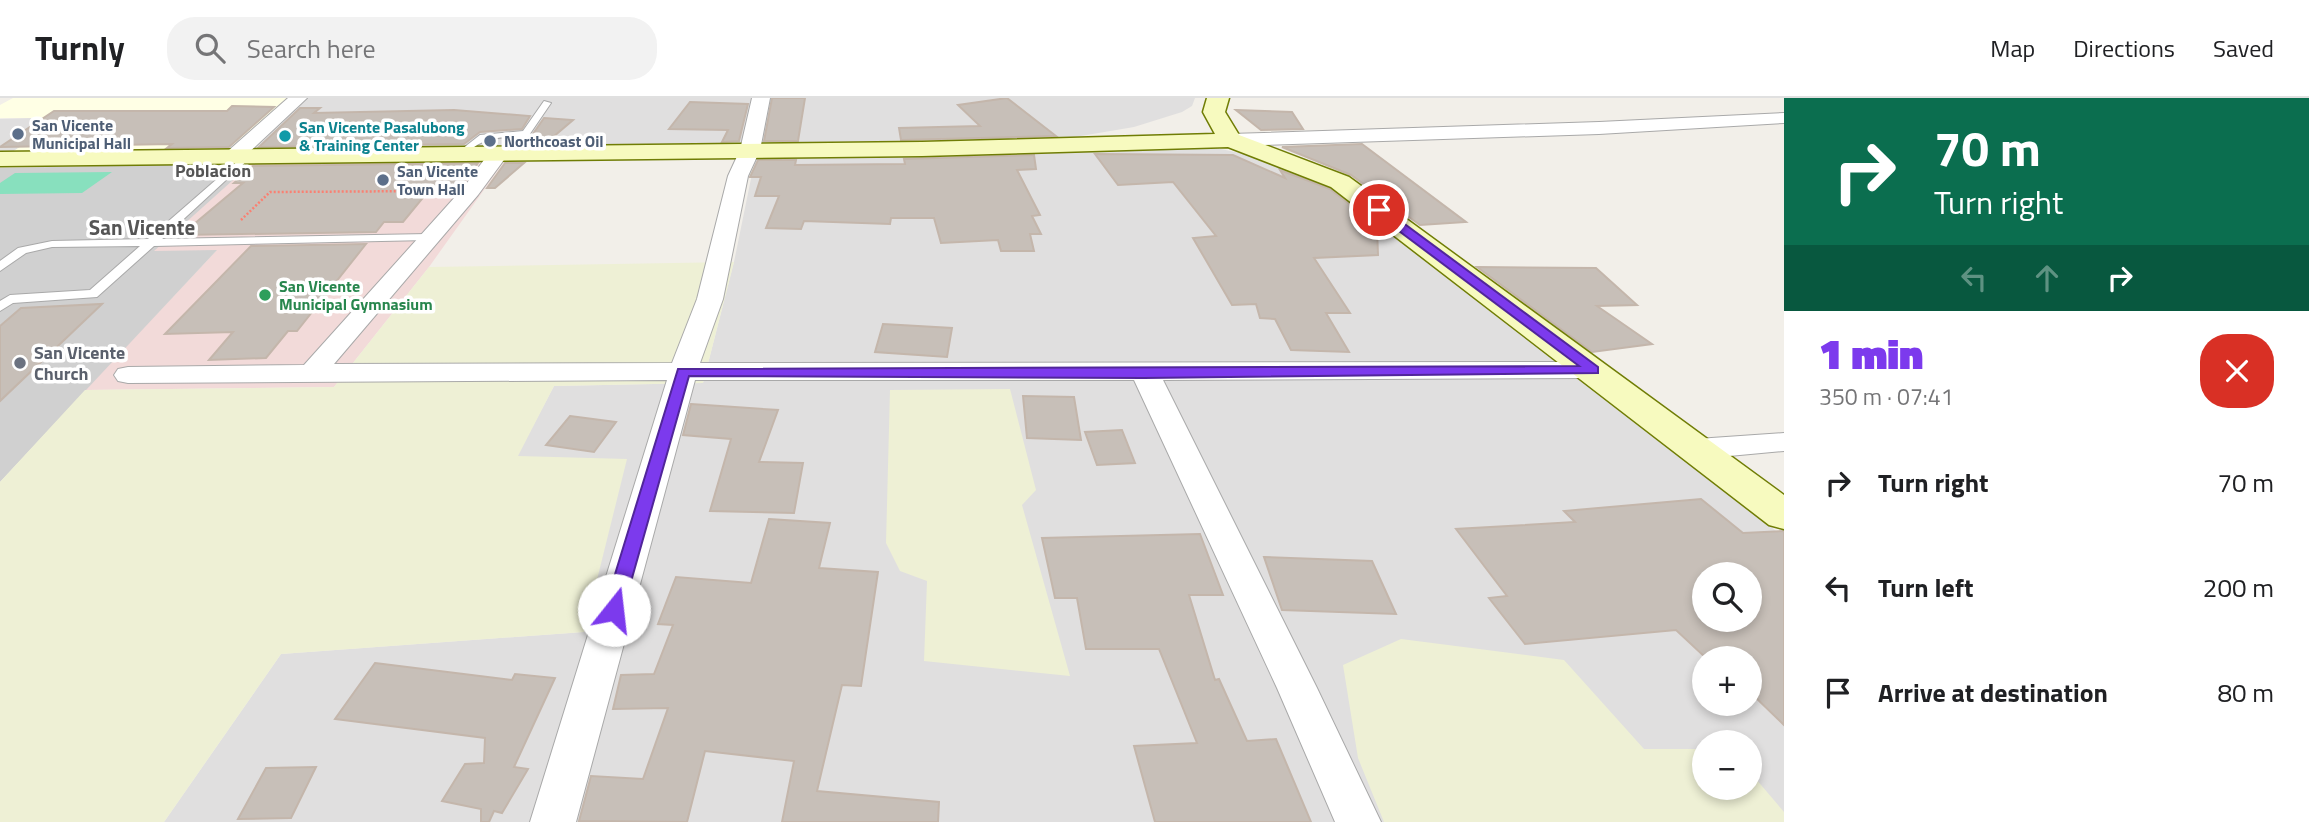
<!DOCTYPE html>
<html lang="en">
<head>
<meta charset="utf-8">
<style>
	body { margin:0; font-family:"Titillium Web",sans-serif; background:#f2f2f2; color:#202124; height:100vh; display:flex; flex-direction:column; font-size:26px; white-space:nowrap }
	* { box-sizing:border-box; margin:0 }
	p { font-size:23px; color:#757577 }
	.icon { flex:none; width:38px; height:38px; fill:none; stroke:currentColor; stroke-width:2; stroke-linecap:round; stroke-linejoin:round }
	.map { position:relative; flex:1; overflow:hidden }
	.sheet { display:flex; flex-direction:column; background:#fff; width:525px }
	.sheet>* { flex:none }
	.hud { background:#0b6e4f; color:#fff; overflow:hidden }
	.controls { position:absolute; left:1692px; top:464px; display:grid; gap:14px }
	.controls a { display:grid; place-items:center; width:70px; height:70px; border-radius:50%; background:#fff; box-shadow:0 4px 10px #0003; font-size:35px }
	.pin { position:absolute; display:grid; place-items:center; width:60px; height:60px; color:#fff; margin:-30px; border:4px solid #fff; border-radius:50%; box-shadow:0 2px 7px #0007 }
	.me { position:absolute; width:77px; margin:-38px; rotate:16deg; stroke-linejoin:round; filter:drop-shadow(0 0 5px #0008) }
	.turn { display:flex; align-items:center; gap:24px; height:147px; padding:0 35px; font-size:32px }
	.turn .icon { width:91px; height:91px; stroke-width:2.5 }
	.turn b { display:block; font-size:49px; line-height:60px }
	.lanes { display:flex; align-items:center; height:66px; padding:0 35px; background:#0003; justify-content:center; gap:35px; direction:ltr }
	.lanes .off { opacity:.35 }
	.round { display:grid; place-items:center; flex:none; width:74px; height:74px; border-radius:28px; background:#f2f2f2 }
	.head { display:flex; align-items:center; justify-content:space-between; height:119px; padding:0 35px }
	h1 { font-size:42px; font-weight:800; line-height:52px; color:#7c3aed }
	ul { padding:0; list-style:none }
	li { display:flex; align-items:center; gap:21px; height:105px; padding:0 35px }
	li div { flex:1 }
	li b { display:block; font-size:26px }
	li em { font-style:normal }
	header { display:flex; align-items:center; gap:42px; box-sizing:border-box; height:98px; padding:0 35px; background:#fff; border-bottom:2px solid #e0e0e0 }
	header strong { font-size:33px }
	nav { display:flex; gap:38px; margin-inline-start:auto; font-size:24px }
	.search { width:490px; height:63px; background:#f2f2f2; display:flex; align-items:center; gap:18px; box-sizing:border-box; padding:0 24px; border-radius:28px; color:#757577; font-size:26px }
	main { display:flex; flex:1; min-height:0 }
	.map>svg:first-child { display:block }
	.residential { fill:#e0dfdf; fill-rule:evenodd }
	.commercial { fill:#f2dad9 }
	.education { fill:#ffffe5 }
	.religious { fill:#d0d0d0 }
	.farmland { fill:#eef0d5 }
	.pitch { fill:#88e0be }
	.building { fill:#c7bfb8; stroke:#c4b6ab; stroke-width:2; fill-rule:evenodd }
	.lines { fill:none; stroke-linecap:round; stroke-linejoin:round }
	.lane-casing { stroke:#a9a9a9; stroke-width:2 }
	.street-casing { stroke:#a9a9a9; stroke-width:2 }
	.secondary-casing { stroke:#707d05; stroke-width:3 }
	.path { stroke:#fa8072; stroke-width:2.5; stroke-dasharray:2 2; stroke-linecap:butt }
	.lane { fill:#fff; fill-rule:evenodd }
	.street { fill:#fff; fill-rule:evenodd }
	.secondary { fill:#f7fabf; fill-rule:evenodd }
	.route { fill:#7c3aed; stroke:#51269a; stroke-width:2 }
	.service-dot { fill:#5c6f8a; stroke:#fff; stroke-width:2.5 }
	.culture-dot { fill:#0f9aa8; stroke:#fff; stroke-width:2.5 }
	.leisure-dot { fill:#2e9e5b; stroke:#fff; stroke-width:2.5 }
	.worship-dot { fill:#6b7280; stroke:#fff; stroke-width:2.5 }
	.labels { text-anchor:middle; stroke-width:7; stroke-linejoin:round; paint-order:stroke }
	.far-service-label { font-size:16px; font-weight:bold; fill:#4e5e75; stroke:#fff; text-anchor:start }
	.far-culture-label { font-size:16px; font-weight:bold; fill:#0d838f; stroke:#fff; text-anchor:start }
	.far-leisure-label { font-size:16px; font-weight:bold; fill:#27864d; stroke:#fff; text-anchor:start }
	.far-quarter-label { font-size:18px; font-weight:bold; fill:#555; stroke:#fff }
	.worship-label { font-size:18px; font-weight:bold; fill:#5b616d; stroke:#fff; text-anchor:start }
	.far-district-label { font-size:21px; font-weight:bold; fill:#555; stroke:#fff }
</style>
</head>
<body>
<header>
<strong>Turnly</strong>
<div class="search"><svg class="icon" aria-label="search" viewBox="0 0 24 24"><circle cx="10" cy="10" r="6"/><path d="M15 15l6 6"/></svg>Search here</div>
<nav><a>Map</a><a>Directions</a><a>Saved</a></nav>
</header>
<main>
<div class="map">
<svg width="1784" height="724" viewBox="0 0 1784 724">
	<rect width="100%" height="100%" fill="#f2efe9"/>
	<g class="residential">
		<path d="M288,0h907l-3,8 -10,6 -48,15 -65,11 -843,13z"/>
		<path d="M67,19l-55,35h-12v-33z"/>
		<path d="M1174,48l47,3 32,7 60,21 102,72 369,288v285h-1620l117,-168 303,-22 -67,-176 37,-70 149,-3 31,-121 21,-103zM1704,476h46v46h-46zM1704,560h46v46h-46zM1704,644h46v46h-46z"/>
	</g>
	<path class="commercial" d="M506,61l-77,108 -95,120 -249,3 131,-139h-63l99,-88z"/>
	<path class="education" d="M13,0h275l-62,53 -214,1 54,-34h-66v-13z"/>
	<path class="religious" d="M252,65l-98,88 63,-1 -217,232v-314z"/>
	<g class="farmland">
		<path d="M734,164l-31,121 -149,3 -36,70 109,3 -43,173 -303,22 -117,168h-164v-340l85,-92 249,-3 95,-120z"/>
		<path d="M1010,291l26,101 -14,15 48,171 -146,-15 3,-80 -27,-10 -14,-28 4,-153z"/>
		<path d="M1401,541l163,21 80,89h60v39h46v-16l34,40v10h-400l-26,-64 -15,-93z"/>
	</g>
	<path class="pitch" d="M112,74l-30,21 -82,1v-11l15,-10z"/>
	<g class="building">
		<path d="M772,0h33l-7,43h-34z"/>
		<path d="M1007,0l49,38 -155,4 -2,-12 81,-2 -22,-21z"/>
		<path d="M690,4l58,2 -9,37 -17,1 6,-12 -59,-1z"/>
		<path d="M232,8l42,1 -45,40 -62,1 5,-4 -172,3 54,-36h173z"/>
		<path d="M300,10h20l-6,5 140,-3 76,6 -8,13 -42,3 -16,12 -205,3z"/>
		<path d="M1236,12l56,2 11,17 -42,1z"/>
		<path d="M544,20l29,2 -27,23 -20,1z"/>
		<path d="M1362,46l104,78 -46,3 -69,-50 -69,-28z"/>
		<path d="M1095,56l138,1 52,23 -5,-8 50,19 50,39h-3l1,27 -64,3 36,55h-24l23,39 -58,-2 -16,-31 -15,-1 -4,-14 -24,1 -39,-67 23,-2 -43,-54 -55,3z"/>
		<path d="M1034,57l2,14 -19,1 23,45 -8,1 9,18h-11l4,17h-33l-3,-11 -57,3 -7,-25h-43l-1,6 -86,-3 -3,8 -35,-1 13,-32h-24l6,-19h-11l8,-17h38l-1,5 110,-1 -1,-5z"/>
		<path d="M478,65l-18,25 -30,1 -27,33h-19l-8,10 -195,3 62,-52h-9l19,-17z"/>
		<path d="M505,65h19l-29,25h-8z"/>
		<path d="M366,146l-69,87h-9l-22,27 -57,2 24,-28 -68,2 86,-88z"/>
		<path d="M1477,169l119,1 41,37 -40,1 55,38 -60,8z"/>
		<path d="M102,206l-102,97v-75l21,-18z"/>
		<path d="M883,226l69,4 -5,29 -72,-5z"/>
		<path d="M1023,298l51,1 7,43 -54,-2z"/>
		<path d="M691,306l87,6 -19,52 44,1 -9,50 -84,-2 21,-72 -48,-4z"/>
		<path d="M570,318l46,6 -22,30 -48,-7z"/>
		<path d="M1122,332l13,33 -38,2 -12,-33z"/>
		<path d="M1701,401l42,34 41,-2v194l-34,-33v-34h-44l-30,-28 -151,14 -36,-46 18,-2 -51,-67 119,-7 -11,-11zM1704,476h46v46h-46z"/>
		<path d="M769,421l61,4 -11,45 59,4 -17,114 -19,-1 -25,106 122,11 -1,20h-156l12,-61 -89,-10 -18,71 -108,-1 12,-45 52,3 25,-71 -55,1 8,-34 33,-1 19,-49 -15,-1 18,-47 75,6z"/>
		<path d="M1200,436l23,61h-34l26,85 4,-1 28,62 29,-2 35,83h-156l-21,-76 63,-3 -38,-94h-73l-9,-51h-22l-13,-60z"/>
		<path d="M1264,459l108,4 24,53 -114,-4z"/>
		<path d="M375,565l137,17 3,-6 40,4 -41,89 14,2 -26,44 -8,-2 -5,11h-8v-13l-39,-8 23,-37 19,-1 1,-25 -150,-19z"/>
		<path d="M316,669l-25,51 -53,1 28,-51z"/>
	</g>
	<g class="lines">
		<defs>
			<g id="lane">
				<path d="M544,3l7,2 -28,41 -8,-2 4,-5c-23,0 -37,1 -54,18l-8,-2 23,-18 43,-4z"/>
				<path d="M248,54l5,3 -2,2 -89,82 266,-5 6,3 -6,3 -274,6 -57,51 -84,6 -13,8v-10l10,-6 80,-5 50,-44 -88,1 -26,6 -26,18v-10l18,-13 34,-7 96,-2z"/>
			</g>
			<g id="street">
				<path d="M288,0h19l-65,61h-14l-3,-4 3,-4z"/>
				<path d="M752,0h18l-10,52 -12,26 -25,123 -23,64 893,-1 10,2 4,6 -4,6 -10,2 -430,2 154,308 64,134h-46l-58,-134 -143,-308h-439l-119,442h-46l137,-442 -539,3 -10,-2 -4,-6 4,-6 10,-2 176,-2 160,-178 28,-38 7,-2 10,6 -31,42 -144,169 338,-1 25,-64 31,-123 12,-26z"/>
				<path d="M1784,15v10l-185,11 -369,12 -9,-6 9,-6 369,-12z"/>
				<path d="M1784,335v18l-87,8 -11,-3 -5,-7 5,-7 11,-3z"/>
			</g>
			<path id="secondary" d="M1207,0h22l-4,14 14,23 110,42 435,318v34l-15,-4 -438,-338 -103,-40 -306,9 -922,10v-14l922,-10 293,-8 -12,-22z"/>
		</defs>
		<use href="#lane" class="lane-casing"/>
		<use href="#street" class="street-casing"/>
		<use href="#secondary" class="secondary-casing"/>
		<path class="path" d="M241,122l29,-28 168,-1"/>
		<use href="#lane" class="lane"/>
		<use href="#street" class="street"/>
		<use href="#secondary" class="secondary"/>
	</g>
	<path class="route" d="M1375,110h8l215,159v6l-454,5 -455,-2 -66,234 -2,5h-14l-3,-5 74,-241 901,-3 -204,-153z"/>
	<g class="service-dot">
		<circle cx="18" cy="36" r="7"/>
		<circle cx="490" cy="43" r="7"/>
		<circle cx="383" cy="82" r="7"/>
	</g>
	<circle class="culture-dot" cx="285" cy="38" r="7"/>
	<circle class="leisure-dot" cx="265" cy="197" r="7"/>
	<circle class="worship-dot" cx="20" cy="265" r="7"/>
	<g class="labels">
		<g class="far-service-label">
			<text x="32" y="33">San Vicente<tspan x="32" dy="18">Municipal Hall</tspan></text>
			<text x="504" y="49">Northcoast Oil</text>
			<text x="397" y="79">San Vicente<tspan x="397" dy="18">Town Hall</tspan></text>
		</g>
		<g class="far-culture-label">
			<text x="299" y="35">San Vicente Pasalubong<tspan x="299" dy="18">&amp; Training Center</tspan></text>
		</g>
		<g class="far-leisure-label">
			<text x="279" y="194">San Vicente<tspan x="279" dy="18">Municipal Gymnasium</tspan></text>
		</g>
		<g class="far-quarter-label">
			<text x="213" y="79">Poblacion</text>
		</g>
		<g class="worship-label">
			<text x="34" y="261">San Vicente<tspan x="34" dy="21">Church</tspan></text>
		</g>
		<g class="far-district-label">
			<text x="142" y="137">San Vicente</text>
		</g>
	</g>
</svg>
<div class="controls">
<a><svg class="icon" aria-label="search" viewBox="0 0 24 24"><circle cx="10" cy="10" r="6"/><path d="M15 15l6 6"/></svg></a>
<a>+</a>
<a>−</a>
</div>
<div class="pin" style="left:1379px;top:112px;background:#d93025"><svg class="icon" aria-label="arrive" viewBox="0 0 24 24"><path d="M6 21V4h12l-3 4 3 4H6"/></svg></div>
<svg class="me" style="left:614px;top:512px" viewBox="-20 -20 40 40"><circle r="19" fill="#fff"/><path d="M0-13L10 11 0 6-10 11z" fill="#7c3aed"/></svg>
</div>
<section class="sheet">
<div class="hud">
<div class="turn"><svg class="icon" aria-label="right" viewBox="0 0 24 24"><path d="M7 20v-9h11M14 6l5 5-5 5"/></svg><div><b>70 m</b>Turn right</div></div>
<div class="lanes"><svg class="icon off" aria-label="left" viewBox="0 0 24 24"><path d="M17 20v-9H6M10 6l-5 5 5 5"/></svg><svg class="icon off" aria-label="ahead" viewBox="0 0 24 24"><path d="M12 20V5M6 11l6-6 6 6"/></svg><svg class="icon" aria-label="right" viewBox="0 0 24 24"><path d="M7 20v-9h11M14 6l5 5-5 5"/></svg></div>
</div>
<div class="head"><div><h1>1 min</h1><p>350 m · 07:41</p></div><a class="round" style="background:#d93025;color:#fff"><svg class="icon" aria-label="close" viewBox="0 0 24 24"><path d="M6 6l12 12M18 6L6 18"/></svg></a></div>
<ul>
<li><svg class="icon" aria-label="right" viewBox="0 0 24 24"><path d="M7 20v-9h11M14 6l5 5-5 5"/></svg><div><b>Turn right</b></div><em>70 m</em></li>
<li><svg class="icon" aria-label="left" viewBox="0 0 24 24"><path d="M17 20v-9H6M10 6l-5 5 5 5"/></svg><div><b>Turn left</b></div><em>200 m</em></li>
<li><svg class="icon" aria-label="arrive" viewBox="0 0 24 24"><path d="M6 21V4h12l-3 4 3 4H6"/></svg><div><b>Arrive at destination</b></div><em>80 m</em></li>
</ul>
</section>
</main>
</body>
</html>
